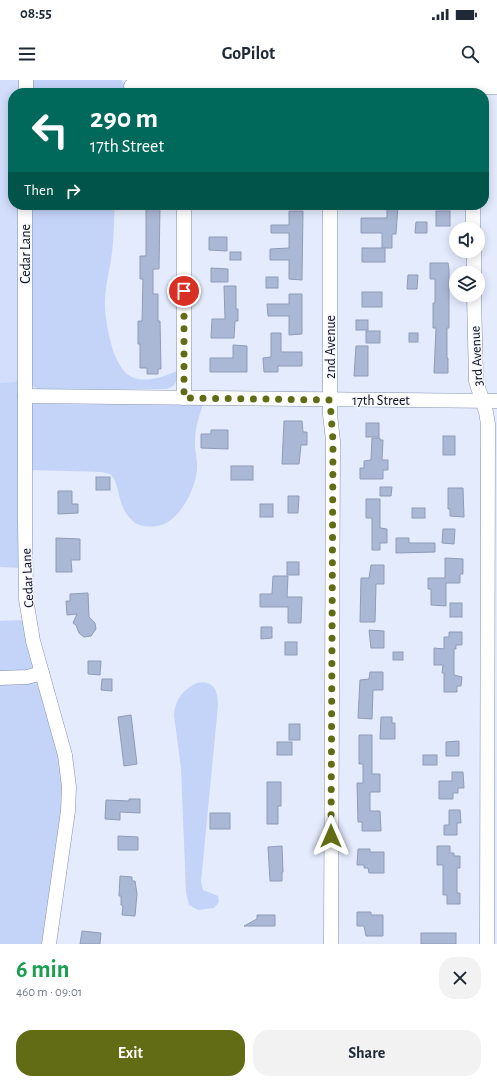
<!DOCTYPE html>
<html lang="en">
<head>
<meta charset="utf-8">
<style>
	body { margin:0; font-family:"Alegreya Sans",sans-serif; background:#f2f2f3; color:#1f2937; height:100vh; display:flex; flex-direction:column; font-size:15px; white-space:nowrap }
	* { box-sizing:border-box; margin:0 }
	p { font-size:13px; color:#747a83 }
	.icon { flex:none; width:22px; height:22px; fill:none; stroke:currentColor; stroke-width:2; stroke-linecap:round; stroke-linejoin:round }
	.map { position:relative; height:864px; overflow:hidden }
	.drawer { display:flex; flex-direction:column; background:#fff; flex:1 }
	.drawer>* { flex:none }
	.guide { position:absolute; left:8px; top:8px; width:481px; height:122px; border-radius:16px; box-shadow:0 2px 10px #0003; background:#00695c; color:#fff; overflow:hidden }
	.controls { position:absolute; left:449px; top:142px; display:grid; gap:8px }
	.controls a { display:grid; place-items:center; width:36px; height:36px; border-radius:50%; background:#fff; box-shadow:0 2px 10px #0003; font-size:20px }
	.pin { position:absolute; display:grid; place-items:center; width:34px; height:34px; color:#fff; margin:-17px; border:2px solid #fff; border-radius:50%; box-shadow:0 1px 4px #0007 }
	.me { position:absolute; width:44px; margin:-22px; rotate:0deg; stroke-linejoin:round; filter:drop-shadow(0 0 3px #0008) }
	.turn { display:flex; align-items:center; gap:14px; height:84px; padding:0 16px; font-size:18px }
	.turn .icon { width:52px; height:52px; stroke-width:2.5 }
	.turn b { display:block; font-size:28px; line-height:34px }
	.then { display:flex; align-items:center; height:38px; padding:0 16px; background:#0003; gap:8px; font-size:15px }
	.round { display:grid; place-items:center; flex:none; width:42px; height:42px; border-radius:16px; background:#f2f2f3 }
	.headline { display:flex; align-items:center; justify-content:space-between; height:68px; padding:0 16px }
	h1 { font-size:24px; font-weight:700; line-height:30px; color:#1e9e55 }
	.button { display:flex; gap:8px; margin-top:auto; padding:8px 16px }
	.button a { flex:1; height:46px; border-radius:16px; background:#616c14; color:#fff; font-size:16px; font-weight:700; line-height:46px; text-align:center }
	.button a+a { background:#f2f2f3; color:#1f2937 }
	.status { display:flex; justify-content:space-between; align-items:center; height:28px; padding:0 20px; background:#fff; direction:ltr }
	.status svg { height:11px; fill:currentColor }
	header { display:flex; justify-content:space-between; align-items:center; height:52px; padding:0 16px; background:#fff; font-size:18px; font-weight:700 }
	.map>svg:first-child { display:block }
	.built { fill:#d2defc }
	.green { fill:#c4d4f8 }
	.building { fill:#abb8d5; stroke:#8f9bb7 }
	.lines { fill:none; stroke-linecap:round; stroke-linejoin:round }
	.minor-casing { stroke:#8490ac; stroke-width:15 }
	.minor { stroke:#fff; stroke-width:14 }
	.route { stroke:#616c14; stroke-width:7; stroke-dasharray:0 12.6 }
	.labels { text-anchor:middle; stroke-width:3; stroke-linejoin:round; paint-order:stroke }
	.street-label { font-size:14px; fill:#0a0e18; stroke:#f6f8fe }
</style>
</head>
<body>
<div class="status"><b>08:55</b><svg viewBox="0 0 49 12"><path d="M0 12V9h3v3zM5 12V6h3v6zM10 12V3h3v9zM15 12V0h3v12zM26 1h20v11H26zM47 4h2v5h-2z"/></svg></div>
<header><svg class="icon" aria-label="menu" viewBox="0 0 24 24"><path d="M4 6h16M4 12h16M4 18h16"/></svg>GoPilot<svg class="icon" aria-label="search" viewBox="0 0 24 24"><circle cx="10" cy="10" r="6"/><path d="M15 15l6 6"/></svg></header>
<div class="map">
<svg width="497" height="864" viewBox="0 0 497 864">
	<rect width="100%" height="100%" fill="#e3ebfd"/>
	<path class="built" d="M0,0h21v13h-8v112h8l-2,248 -19,90z"/>
	<g class="green">
		<path d="M31,0h90l4,5 1,8h-95z"/>
		<path d="M31,125h84c-1,12 -1,25 -2,37 -1,19 -7,38 -8,57 -1,19 7,67 25,77 13,8 34,1 47,-5 0,10 0,15 -11,18h-128l-6,-3z"/>
		<path d="M20,299l1,189 -21,-1v-184l15,-1z"/>
		<path d="M34,324l169,1c-4,11 -8,23 -8,35 -1,10 3,20 2,30 -2,20 -18,53 -40,56 -7,1 -17,1 -23,-4 -18,-14 -13,-39 -24,-48l-9,-2 -71,-2 2,-65z"/>
		<path d="M24,540l30,110 11,59 -21,155h-44v-323z"/>
		<path d="M197,603c17,-3 21,8 21,22l-17,177 2,8 15,6 1,6 -5,6 -16,2 -9,-5 -3,-13 -5,-124 -7,-53c1,-15 9,-26 23,-32z"/>
	</g>
	<g class="building">
		<path d="M146,125h14l-1,64h-6v25h5v27h2l1,48h-3v5h-11v-6h-7v-24h-2v-23h4l1,-42h-3v-23h6z"/>
		<path d="M389,125h9l-2,29h-4v14h-10v-15h-21v-15h26v-11h2z"/>
		<path d="M289,131h14l-1,69 -13,-1v-19h-19v-11l19,-1v-15h-18v-8h18z"/>
		<rect x="436" y="131" width="14" height="15"/>
		<path d="M416,142h11v11h-12z"/>
		<path d="M209,157h18v14l-18,-1z"/>
		<rect x="362" y="168" width="23" height="14"/>
		<rect x="230" y="172" width="11" height="8"/>
		<path d="M430,183h18l1,7v58h-2v30h1v15h-14l2,-45h-3v-25h2v-24h-5z"/>
		<path d="M211,188l17,1v13h-17z"/>
		<path d="M408,195h10l-1,14h-10z"/>
		<rect x="266" y="197" width="12" height="11"/>
		<path d="M224,206h12v23h2v12h-3l-1,17h-23l1,-19h13z"/>
		<rect x="362" y="212" width="20" height="15"/>
		<path d="M289,214h13v40l-13,1v-19h-21l-1,-12h22z"/>
		<rect x="356" y="240" width="12" height="10"/>
		<rect x="366" y="251" width="14" height="12"/>
		<path d="M271,253h10v19h21v14h-24v6h-14l-1,-14 8,-1z"/>
		<rect x="409" y="253" width="9" height="9"/>
		<path d="M233,265l14,1v26h-37v-14h23z"/>
		<path d="M356,266h12v30h-14z"/>
		<path d="M284,341h18l1,11h4v13h-6l-2,19h-17z"/>
		<rect x="366" y="343" width="13" height="14"/>
		<path d="M211,350h17v19l-27,-1v-14h10z"/>
		<rect x="443" y="356" width="12" height="19"/>
		<path d="M372,358h8v2h3l-1,20h6v10h-5v9h-23v-11h4v-7l7,-1z"/>
		<rect x="231" y="386" width="22" height="14"/>
		<rect x="96" y="397" width="14" height="13"/>
		<path d="M380,407h12l-1,9h-11z"/>
		<path d="M448,408h15l1,29 -14,-1v-7h-2z"/>
		<path d="M58,411h14v13h6v9l-20,1z"/>
		<path d="M288,416h11l-1,17h-10z"/>
		<path d="M366,419h14v29l7,1v14h-7v7h-8v-32h-6z"/>
		<rect x="260" y="424" width="13" height="13"/>
		<rect x="412" y="428" width="13" height="10"/>
		<path d="M443,449h12l-1,15 -12,-1z"/>
		<path d="M56,458l24,1v21h-9l1,12h-16z"/>
		<path d="M396,458h13v5h26v9l-39,1z"/>
		<path d="M445,478l18,1v15h-3v9h-14v23l-15,-1v-16h-3v-11h17z"/>
		<rect x="287" y="482" width="12" height="13"/>
		<path d="M371,485h13v19h-8l-1,38h-15l1,-44h8z"/>
		<path d="M273,496h15l-1,21h15l-1,26h-13v-16h-28v-13h12z"/>
		<path d="M88,513l1,24 6,6 1,6 -5,7 -7,1 -5,-4 -3,-8 -3,-2 4,-9 -10,1 -1,-14h4v-7z"/>
		<rect x="450" y="523" width="12" height="14"/>
		<path d="M261,547h11v11l-11,1z"/>
		<path d="M369,550l15,1v17h-13z"/>
		<path d="M449,552h13v13h-6v4h-2v26l8,2 -1,9h-4v6h-13v-19h-2l1,-8h-9v-17l10,1v-12h5z"/>
		<rect x="285" y="562" width="12" height="13"/>
		<rect x="393" y="572" width="10" height="8"/>
		<path d="M88,581h13l-1,14 -12,-1z"/>
		<path d="M370,592h13v18h-10l-1,29 -14,-1 2,-38 9,-1z"/>
		<path d="M102,599h10v12l-11,-1z"/>
		<path d="M131,635l6,49 -13,2 -6,-49z"/>
		<path d="M381,637h11v6h3v16h-15z"/>
		<rect x="289" y="644" width="11" height="16"/>
		<path d="M359,655h13v39h8v18h-10v19h10l1,20h-19v-9h-4l-1,-39h6v-19h-4z"/>
		<path d="M459,661v15h-13v-14z"/>
		<rect x="277" y="662" width="15" height="13"/>
		<rect x="423" y="675" width="14" height="10"/>
		<path d="M452,692h11l1,16h-6v5h-5v6h-14v-18h13z"/>
		<path d="M267,702h14v24h-3v18h-11z"/>
		<path d="M129,719h11v14l-20,-1v8l-15,-1 1,-19 23,1z"/>
		<path d="M449,730h11l1,13h-4v12h-13v-10h5z"/>
		<rect x="210" y="733" width="20" height="16"/>
		<path d="M118,756l20,1v13h-20z"/>
		<path d="M282,766l1,26h-1v9h-12l-2,-34z"/>
		<path d="M437,766h13v7h4v3h6v12h-3v25h3v11h-13v-9h-4v-30h-6z"/>
		<path d="M358,769h12v3h14v21h-15l-1,-5h-4v-3h-7z"/>
		<path d="M120,796l12,1v4h3l2,13 -2,22 -13,-1 1,-9 -2,-1v-9h-2z"/>
		<path d="M357,832h14v3h12v21h-17l-2,-10h-7z"/>
		<path d="M257,835h18v11h-31l13,-7z"/>
		<path d="M82,851l19,2 -1,11h-20z"/>
		<rect x="421" y="853" width="35" height="11"/>
	</g>
	<g class="lines">
		<defs>
			<g id="minor">
				<path d="M131,6l366,1"/>
				<path d="M26,13v-13"/>
				<path d="M25,125v316l1,78 7,42 32,114 4,32 -1,24 -19,133"/>
				<path d="M330,125v209l3,27 -2,503"/>
				<path d="M473,125v24"/>
				<path d="M474,171v22"/>
				<path d="M474,215l2,86 10,31 2,12 -1,520"/>
				<path d="M25,316l472,5"/>
				<path d="M184,318v-193"/>
				<path d="M0,598l27,-1 15,-4"/>
			</g>
		</defs>
		<use href="#minor" class="minor-casing"/>
		<use href="#minor" class="minor"/>
	</g>
	<g class="lines">
		<path class="route" d="M184,211v107l146,2 3,41 -2,395"/>
	</g>
	<g class="labels">
		<g class="street-label">
			<text transform="translate(25 174) rotate(-90)" y="5">Cedar Lane</text>
			<text transform="translate(330 267) rotate(-90)" y="5">2nd Avenue</text>
			<text transform="translate(476 276) rotate(-93)" y="5">3rd Avenue</text>
			<text x="381" y="325">17th Street</text>
			<text transform="translate(27 498) rotate(-93)" y="5">Cedar Lane</text>
		</g>
	</g>
</svg>
<div class="controls">
<a><svg class="icon" aria-label="sound" viewBox="0 0 24 24"><path d="M4 9h4l5-4v14l-5-4H4zM17 9q2 3 0 6"/></svg></a>
<a><svg class="icon" aria-label="layers" viewBox="0 0 24 24"><path d="M12 4l9 5-9 5-9-5zM3 14l9 5 9-5"/></svg></a>
</div>
<div class="pin" style="left:184px;top:211px;background:#d93025"><svg class="icon" aria-label="arrive" viewBox="0 0 24 24"><path d="M6 21V4h12l-3 4 3 4H6"/></svg></div>
<svg class="me" style="left:331px;top:756px" viewBox="-20 -20 40 40"><path d="M0-17L14 15 0 8-14 15z" fill="#616c14" stroke="#fff" stroke-width="4"/></svg>
<div class="guide">
<div class="turn"><svg class="icon" aria-label="left" viewBox="0 0 24 24"><path d="M17 20v-9H6M10 6l-5 5 5 5"/></svg><div><b>290 m</b>17th Street</div></div>
<div class="then">Then<svg class="icon" aria-label="right" viewBox="0 0 24 24"><path d="M7 20v-9h11M14 6l5 5-5 5"/></svg></div>
</div>
</div>
<section class="drawer">
<div class="headline"><div><h1>6 min</h1><p>460 m · 09:01</p></div><a class="round"><svg class="icon" aria-label="close" viewBox="0 0 24 24"><path d="M6 6l12 12M18 6L6 18"/></svg></a></div>
<div class="button"><a>Exit</a><a>Share</a></div>
</section>
</body>
</html>
